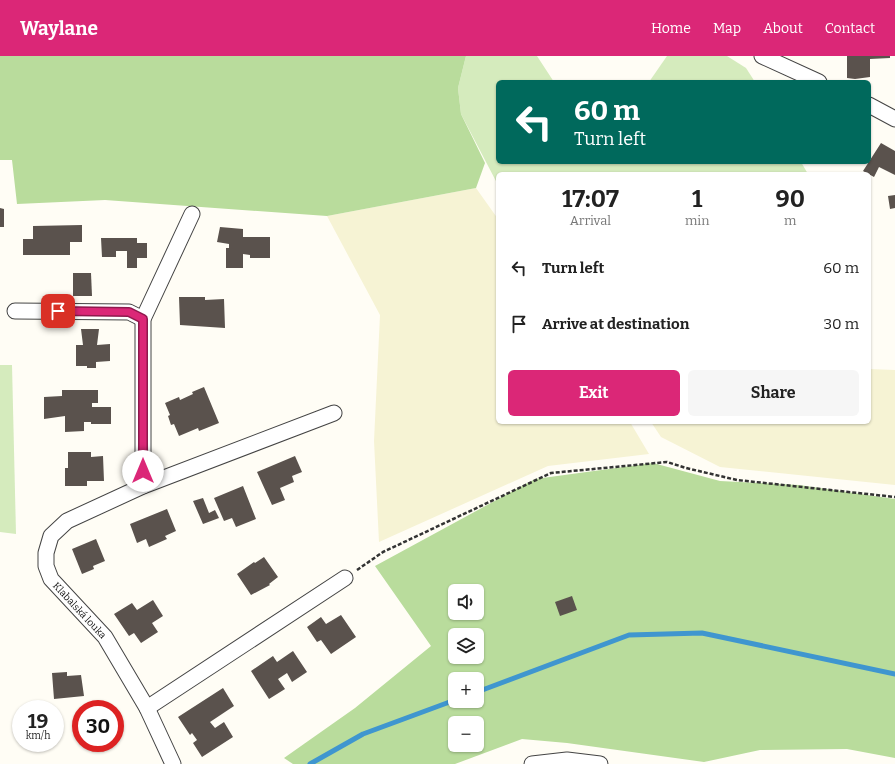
<!DOCTYPE html>
<html lang="en">
<head>
<meta charset="utf-8">
<style>
	body { margin:0; font-family:Bitter,serif; background:#f6f6f6; color:#222; height:100vh; display:flex; flex-direction:column; font-size:15px; white-space:nowrap }
	* { box-sizing:border-box; margin:0 }
	p { font-size:13px; color:#767676 }
	.icon { flex:none; width:22px; height:22px; fill:none; stroke:currentColor; stroke-width:2; stroke-linecap:round; stroke-linejoin:round }
	.map { position:relative; flex:1; overflow:hidden }
	.drawer { position:absolute; left:496px; top:116px; width:375px; height:252px; display:flex; flex-direction:column; background:#fff; border-radius:6px; box-shadow:0 1px 3px #0004 }
	.drawer>* { flex:none }
	.hud { position:absolute; left:496px; top:24px; width:375px; height:84px; border-radius:6px; box-shadow:0 1px 3px #0004; background:#00695c; color:#fff; overflow:hidden }
	.tools { position:absolute; left:448px; top:528px; display:grid; gap:8px }
	.tools a { display:grid; place-items:center; width:36px; height:36px; border-radius:6px; background:#fff; box-shadow:0 1px 3px #0004; font-size:20px }
	.speed { position:absolute; left:12px; top:644px; display:flex; gap:8px; font-size:20px; font-weight:700; text-align:center }
	.speed>* { display:grid; place-content:center; width:52px; height:52px; border-radius:50%; background:#fff; box-shadow:0 1px 3px #0004; line-height:1 }
	.speed small { font-size:10px; font-weight:400 }
	.speed .limit { border:6px solid #d22; background:#fff; color:#111 }
	.pin { position:absolute; display:grid; place-items:center; width:34px; height:34px; color:#fff; margin:-17px; border-radius:8px; box-shadow:0 2px 6px #0006 }
	.me { position:absolute; width:44px; margin:-22px; rotate:0deg; stroke-linejoin:round; filter:drop-shadow(0 0 3px #0008) }
	.turn { display:flex; align-items:center; gap:14px; height:84px; padding:0 12px; font-size:18px }
	.turn .icon { width:52px; height:52px; stroke-width:2.5 }
	.turn b { display:block; font-size:28px; line-height:34px }
	.eta { display:flex; justify-content:space-evenly; align-items:center; height:68px; text-align:center }
	.eta b { font-size:24px; font-weight:700; line-height:28px }
	.button { display:flex; gap:8px; margin-top:auto; padding:8px 12px }
	.button a { flex:1; height:46px; border-radius:6px; background:#db2777; color:#fff; font-size:16px; font-weight:700; line-height:46px; text-align:center }
	.button a+a { background:#f6f6f6; color:#222 }
	ul { padding:0; list-style:none }
	li { display:flex; align-items:center; gap:12px; height:56px; padding:0 12px }
	li div { flex:1 }
	li b { display:block; font-size:15px }
	li em { font-style:normal }
	header { display:flex; align-items:center; gap:24px; box-sizing:border-box; height:56px; padding:0 20px; background:#db2777; color:#fff }
	header strong { font-size:19px }
	nav { display:flex; gap:22px; margin-inline-start:auto; font-size:14px }
	.map>svg:first-child { display:block }
	.farmland { fill:#f6f3d4 }
	.green { fill:#d5ebbd }
	.forest { fill:#b9dc9c; fill-rule:evenodd }
	.lines { fill:none; stroke-linecap:round; stroke-linejoin:round }
	.stream { stroke:#3f96cf; stroke-width:5 }
	.building { fill:#5a524d }
	.minor-casing { stroke:#444; stroke-width:17 }
	.path { stroke:#333; stroke-width:2.5; stroke-dasharray:4 2; stroke-linecap:butt }
	.minor { stroke:#fff; stroke-width:15 }
	.route-casing { stroke:#8e194d; stroke-width:10 }
	.route { stroke:#db2777; stroke-width:7 }
	.labels { text-anchor:middle; stroke-width:4; stroke-linejoin:round; paint-order:stroke }
	.street-label { font-size:10px; fill:#111; stroke:#fff }
</style>
</head>
<body>
<header>
<strong>Waylane</strong>
<nav><a>Home</a><a>Map</a><a>About</a><a>Contact</a></nav>
</header>
<div class="map">
<svg width="895" height="708" viewBox="0 0 895 708">
	<rect width="100%" height="100%" fill="#fffdf5"/>
	<g class="farmland">
		<path d="M476,132l22,31v203h132l19,32 -101,12 -169,76 -5,-101 6,-126 -53,-99z"/>
		<path d="M869,313l26,1v115l-175,-18 -59,-30 -10,-15h218z"/>
	</g>
	<g class="green">
		<path d="M466,0h71l17,26h-56v80h303l7,12h-310v11l-37,-71 -3,-26z"/>
		<path d="M667,0h60l19,12 9,14h-106z"/>
		<path d="M0,309h12l4,169 -16,-2z"/>
	</g>
	<g class="forest">
		<path d="M0,0h466l-8,32 3,26 24,49 -9,25 -149,28 -222,-16 -88,4 -5,-44h-12z"/>
		<path d="M653,407l67,18 79,4 96,14v259l-48,-9 -87,1 -56,12 -137,-19 -45,-4 -67,25h-162l-9,-6 71,-50 76,-62 -56,-80 160,-87zM455,535h22v22h-22zM455,579h22v22h-22zM455,623h22v22h-22zM455,667h22v22h-22z"/>
	</g>
	<g class="lines">
		<g class="stream">
			<path d="M477,636l152,-57 73,-2 193,41"/>
			<path d="M310,708l53,-30 92,-34"/>
		</g>
	</g>
	<g class="building">
		<path d="M847,0h43v2l-20,1v18l-15,2 -8,-1z"/>
		<path d="M881,87l14,8v24l-16,-8 -5,10 -11,-6z"/>
		<path d="M895,139v13l-5,1 -2,-13z"/>
		<path d="M0,152l4,1v18h-4z"/>
		<path d="M82,169v17h-12v13h-47v-16h10v-13z"/>
		<path d="M220,171l23,2v8h27v21h-20v-3l-7,-1v14h-17v-20h3v-4l-12,-2z"/>
		<path d="M101,182h36v5h10v15h-10v10h-10v-17h-11v6h-14z"/>
		<path d="M73,217h18l1,23h-19z"/>
		<path d="M179,241h26v3l19,-1 1,29 -45,-3z"/>
		<path d="M81,273h18l-2,16 13,-1v17l-14,1v6h-9v-2h-11v-21h7z"/>
		<path d="M204,331l15,36 -20,8 -1,-3 -19,8 -5,-12 -3,1 -3,-9 2,-1 -5,-12 14,-6 1,3 13,-6 -1,-2z"/>
		<path d="M62,334h36v13h-6v4h19v17h-20v-2h-7v9l-19,1v-16l-21,3v-22l18,-1z"/>
		<path d="M68,396h23v5l12,-1 1,25h-17v5h-22v-18h3z"/>
		<path d="M295,400l7,16 -10,4 2,6 -14,6 5,12 -13,5 -15,-33z"/>
		<path d="M243,430l13,33 -20,8 -4,-9 -8,3 -10,-23z"/>
		<path d="M203,442l6,15 6,-3 4,8 -16,6 -10,-23z"/>
		<path d="M167,453l9,22 -11,5 2,3 -18,8 -3,-8 -9,4 -7,-19z"/>
		<path d="M96,483l9,22 -12,5 1,3 -12,5 -10,-25z"/>
		<path d="M264,501l14,20 -9,7 1,1 -19,10 -14,-21 17,-12 1,1z"/>
		<path d="M572,540l5,14 -17,6 -5,-14z"/>
		<path d="M153,544l10,16 -11,7 6,9 -17,11 -7,-10 -5,3 -15,-22 18,-11 5,7z"/>
		<path d="M341,559l15,22 -25,17 -10,-14 -4,2 -10,-15 14,-10 5,7z"/>
		<path d="M293,595l14,21 -15,10 -5,-9 -9,6 7,10 -16,10 -18,-28 22,-15 4,6z"/>
		<path d="M67,616v4l14,-1 3,21 -30,3 -2,-26z"/>
		<path d="M223,632l11,18 -24,16 5,6 9,-6 9,15 -31,20 -9,-14 4,-3 -5,-7 -2,2 -12,-18z"/>
	</g>
	<g class="lines">
		<defs>
			<g id="minor">
				<path d="M762,0l57,26"/>
				<path d="M869,49l26,14"/>
				<path d="M15,255l114,1 14,7"/>
				<path d="M143,430v-167l49,-105"/>
				<path d="M147,652l198,-130"/>
				<path d="M173,708l-26,-56 -42,-71 -54,-58 -5,-13v-13l5,-17 16,-15 76,-35 191,-73"/>
				<path d="M532,708l35,-4 33,4"/>
			</g>
		</defs>
		<use href="#minor" class="minor-casing"/>
		<path class="path" d="M357,514l26,-18 168,-79 116,-11 19,6 51,12 158,17"/>
		<use href="#minor" class="minor"/>
	</g>
	<g class="lines">
		<defs>
			<path id="route" d="M58,255l71,1 14,7v152"/>
		</defs>
		<use href="#route" class="route-casing"/>
		<use href="#route" class="route"/>
	</g>
	<g class="labels">
		<g class="street-label">
			<text transform="translate(80 554) rotate(47)" y="4">Klabalská louka</text>
		</g>
	</g>
</svg>
<div class="tools">
<a><svg class="icon" aria-label="sound" viewBox="0 0 24 24"><path d="M4 9h4l5-4v14l-5-4H4zM17 9q2 3 0 6"/></svg></a>
<a><svg class="icon" aria-label="layers" viewBox="0 0 24 24"><path d="M12 4l9 5-9 5-9-5zM3 14l9 5 9-5"/></svg></a>
<a>+</a>
<a>−</a>
</div>
<div class="speed"><div>19<small>km/h</small></div><div class="limit">30</div></div>
<div class="pin" style="left:58px;top:255px;background:#d93025"><svg class="icon" aria-label="arrive" viewBox="0 0 24 24"><path d="M6 21V4h12l-3 4 3 4H6"/></svg></div>
<svg class="me" style="left:143px;top:415px" viewBox="-20 -20 40 40"><circle r="19" fill="#fff"/><path d="M0-13L10 11 0 6-10 11z" fill="#db2777"/></svg>
<div class="hud">
<div class="turn"><svg class="icon" aria-label="left" viewBox="0 0 24 24"><path d="M17 20v-9H6M10 6l-5 5 5 5"/></svg><div><b>60 m</b>Turn left</div></div>
</div>
<section class="drawer">
<div class="eta">
<div><b>17:07</b><p>Arrival</p></div>
<div><b>1</b><p>min</p></div>
<div><b>90</b><p>m</p></div>
</div>
<ul>
<li><svg class="icon" aria-label="left" viewBox="0 0 24 24"><path d="M17 20v-9H6M10 6l-5 5 5 5"/></svg><div><b>Turn left</b></div><em>60 m</em></li>
<li><svg class="icon" aria-label="arrive" viewBox="0 0 24 24"><path d="M6 21V4h12l-3 4 3 4H6"/></svg><div><b>Arrive at destination</b></div><em>30 m</em></li>
</ul>
<div class="button"><a>Exit</a><a>Share</a></div>
</section>
</div>
</body>
</html>
